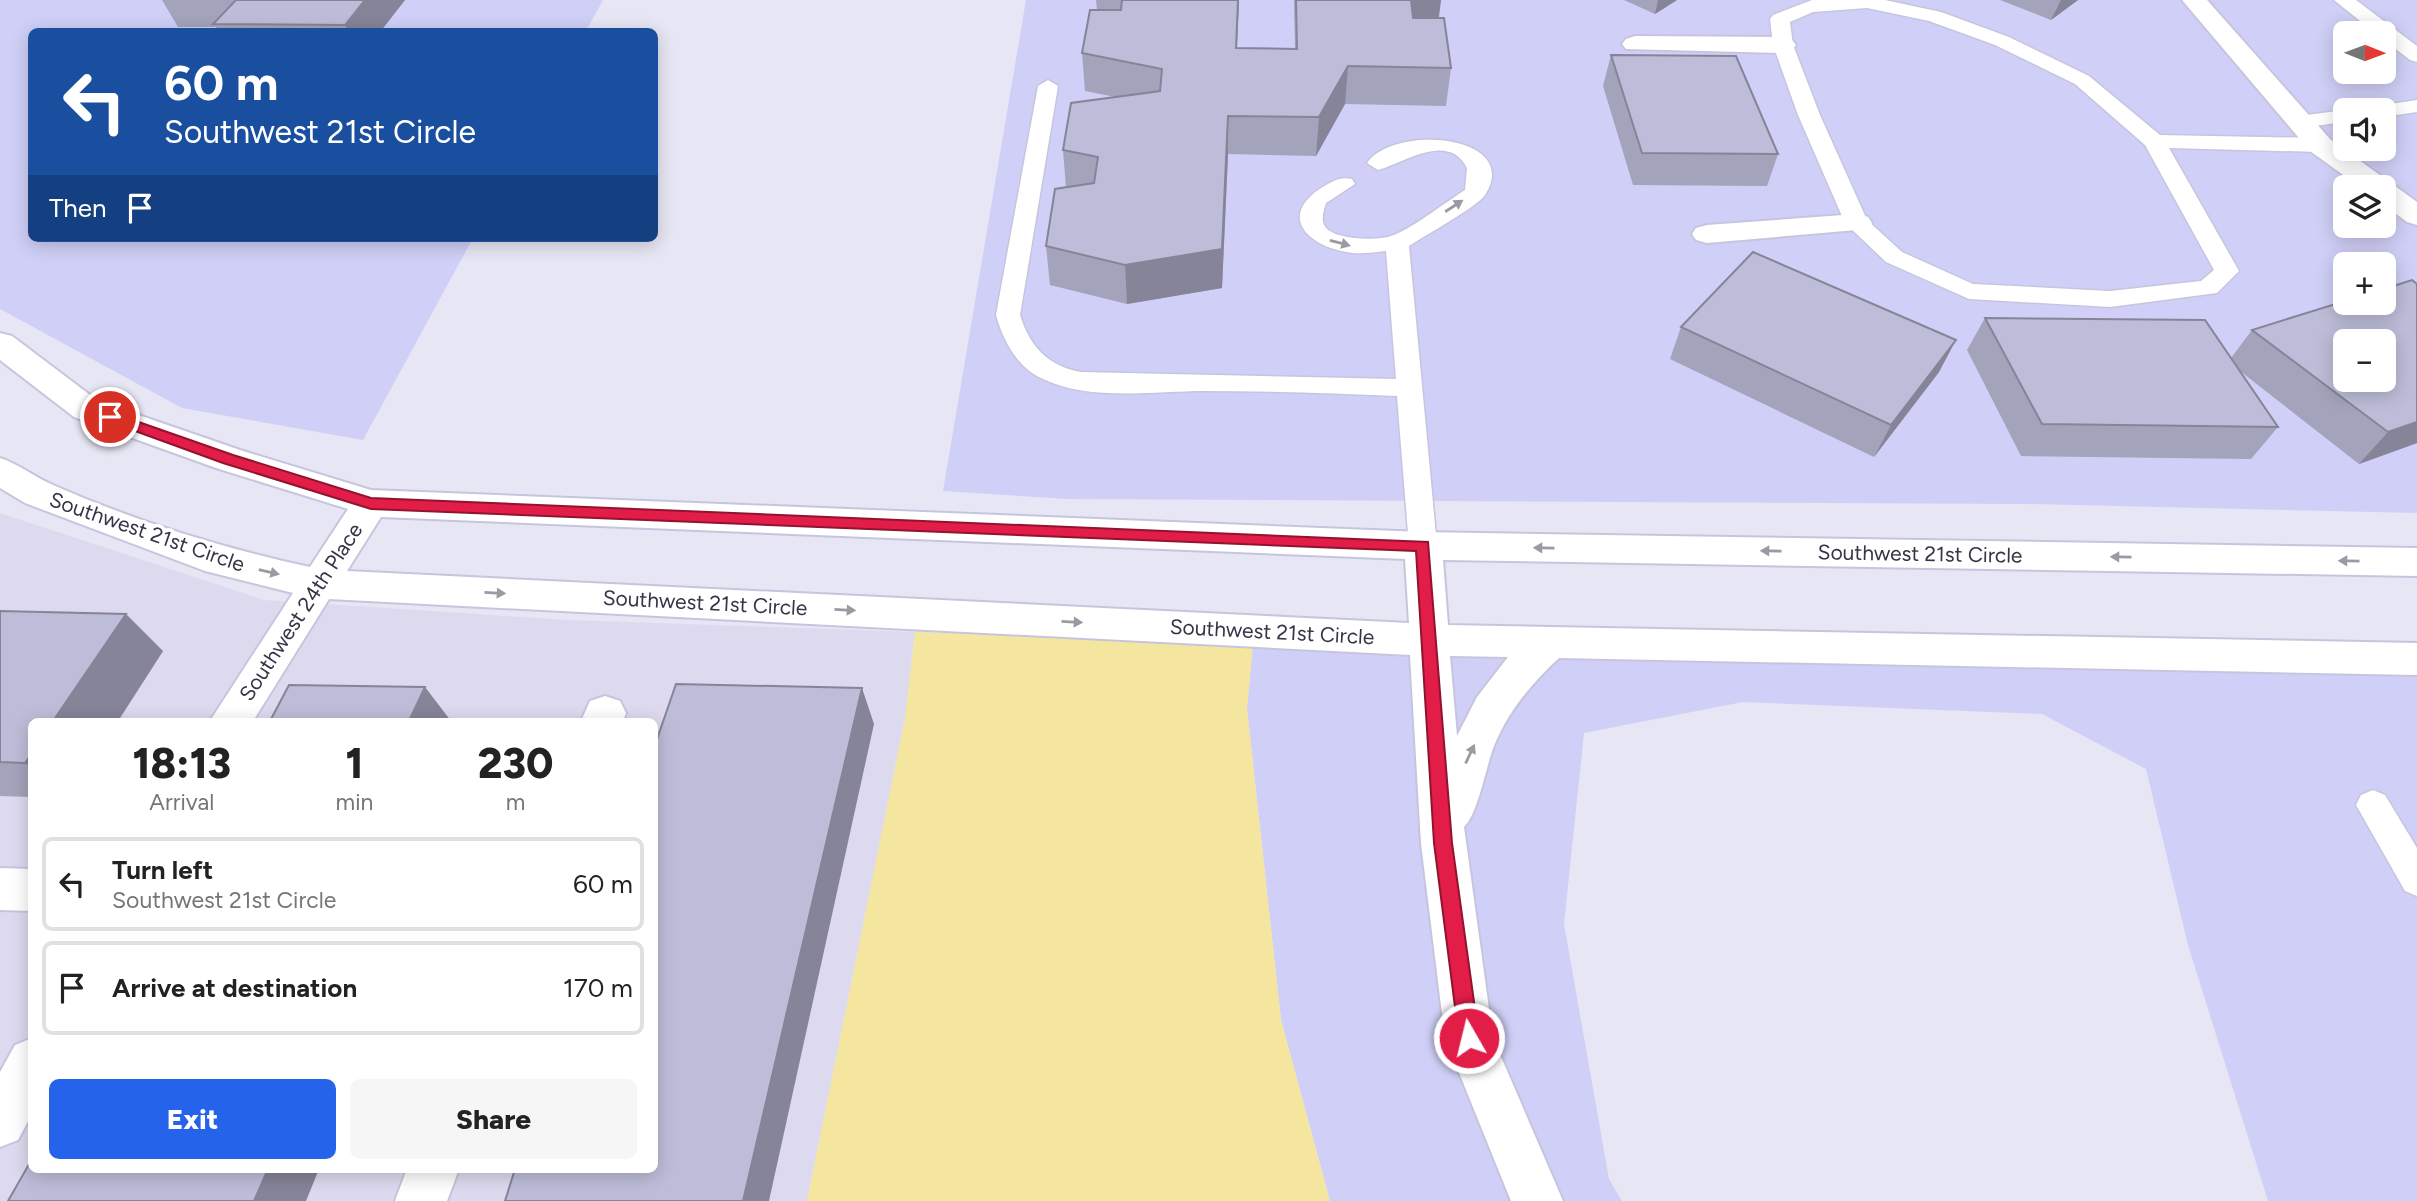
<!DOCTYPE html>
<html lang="en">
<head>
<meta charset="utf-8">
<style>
	body { margin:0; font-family:Figtree,sans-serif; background:#f6f6f6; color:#222; height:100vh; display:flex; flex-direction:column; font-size:26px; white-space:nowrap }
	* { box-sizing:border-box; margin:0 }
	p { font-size:23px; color:#767676 }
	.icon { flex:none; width:38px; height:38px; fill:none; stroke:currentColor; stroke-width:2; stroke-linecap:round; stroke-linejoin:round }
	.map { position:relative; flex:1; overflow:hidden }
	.drawer { position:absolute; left:28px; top:718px; width:630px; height:455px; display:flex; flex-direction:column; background:#fff; border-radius:10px; box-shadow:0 4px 18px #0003 }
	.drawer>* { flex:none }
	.hud { position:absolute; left:28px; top:28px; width:630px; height:214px; border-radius:10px; box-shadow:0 4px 18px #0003; background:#1a4fa0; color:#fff; overflow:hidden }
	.needle { width:46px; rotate:91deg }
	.fabs { position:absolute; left:2333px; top:21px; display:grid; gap:14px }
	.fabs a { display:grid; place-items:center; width:63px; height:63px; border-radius:10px; background:#fff; box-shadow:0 4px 18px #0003; font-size:35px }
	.pin { position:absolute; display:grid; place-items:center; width:60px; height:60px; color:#fff; margin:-30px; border:4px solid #fff; border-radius:50%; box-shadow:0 2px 7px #0007 }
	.me { position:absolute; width:77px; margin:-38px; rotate:352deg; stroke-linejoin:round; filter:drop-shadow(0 0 5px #0008) }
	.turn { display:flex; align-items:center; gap:24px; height:147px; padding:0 21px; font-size:32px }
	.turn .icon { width:91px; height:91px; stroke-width:2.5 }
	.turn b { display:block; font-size:49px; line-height:60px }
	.then { display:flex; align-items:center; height:66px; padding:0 21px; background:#0003; gap:14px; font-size:26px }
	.eta { display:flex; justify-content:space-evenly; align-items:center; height:119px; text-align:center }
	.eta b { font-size:42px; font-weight:800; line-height:49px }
	.primary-button { display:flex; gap:14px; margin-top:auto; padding:14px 21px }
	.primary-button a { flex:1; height:80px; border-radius:10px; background:#2563eb; color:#fff; font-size:28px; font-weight:800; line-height:80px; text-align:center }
	.primary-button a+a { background:#f6f6f6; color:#222 }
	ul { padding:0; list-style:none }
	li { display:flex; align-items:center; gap:21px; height:94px; margin:0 14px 10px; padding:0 7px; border:4px solid #e0e0e0; border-radius:10px }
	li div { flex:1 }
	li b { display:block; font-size:26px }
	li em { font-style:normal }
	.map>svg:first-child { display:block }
	.residential { fill:#dddaef; fill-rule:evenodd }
	.commercial { fill:#d0cff7; fill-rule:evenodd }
	.water { fill:#f4e69f }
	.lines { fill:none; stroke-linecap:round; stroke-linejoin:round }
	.service-casing { stroke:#c7c5de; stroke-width:3 }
	.minor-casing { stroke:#c7c5de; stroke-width:4 }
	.service { fill:#fff; fill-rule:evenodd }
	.minor { fill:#fff; fill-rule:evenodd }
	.wall { fill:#a3a3bb }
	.shaded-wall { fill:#858498 }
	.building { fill:#bebdd9; stroke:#858498; stroke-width:2; fill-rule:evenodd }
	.oneway { fill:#9a9aa3 }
	.route { fill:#e11d48; stroke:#92132f; stroke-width:2 }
	.labels { text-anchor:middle; stroke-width:7; stroke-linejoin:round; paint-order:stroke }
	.street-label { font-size:21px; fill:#353547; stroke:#fff }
</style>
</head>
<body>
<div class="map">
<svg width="2417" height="1201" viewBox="0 0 2417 1201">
	<rect width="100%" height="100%" fill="#e7e6f4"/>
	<path class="residential" d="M0,513l264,87 305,20 346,12 -10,86 -98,483h-807zM32,721h622v448h-622z"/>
	<g class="commercial">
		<path d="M0,0h603l-17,31 -554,1v206h441l-110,202 -181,-32 -182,-99z"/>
		<path d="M1026,0h1391v513l-389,-9 -961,-5 -124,-8zM2345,33h39v39h-39zM2345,110h39v39h-39zM2345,187h39v39h-39zM2345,264h39v39h-39zM2345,341h39v39h-39z"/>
		<path d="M1253,642l797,26 367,8v525h-149l-80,-256 -42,-176 -104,-55 -299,-12 -159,31 -20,191 45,255 13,22h-292l-49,-181 -34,-311z"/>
	</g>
	<path class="water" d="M915,632l338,10 -6,67 34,311 49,181h-523l98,-483z"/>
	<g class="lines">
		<defs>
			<g id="service">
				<path d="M1812,0h73l56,12 68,25 80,39 71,59 160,3 11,7 -11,7 -151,-4 70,123 -22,22 -107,14 -141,-8 -83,-37 -41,-39 -47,-108 -25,-70 -3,-26 3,-4zM1867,8l62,13 66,24 80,39 70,61 69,125 -13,11 -91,10 -137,-7 -71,-32 -35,-32 -47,-105 -27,-70 -3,-23 23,-10z"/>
				<path d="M2334,0h22l61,46v16l-7,-2 -26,-20v-7h-9z"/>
				<path d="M1048,80l10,6 -38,229c10,32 28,51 61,57l315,7 -10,-128c-11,1 -22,3 -33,2 -45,-5 -79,-38 -27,-68 10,-5 15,-8 26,-6l3,5 -29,19c-2,7 -5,15 -2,22 7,15 53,16 67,11 18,-5 56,-35 74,-46l2,-22c-19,-37 -63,-5 -89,2l-11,-7c28,-40 156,-28 118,32 -8,12 -61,41 -76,51l28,300 -4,8 -10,3 -10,-3 -4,-8 -12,-150c-64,-3 -128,-5 -192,-5 -52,0 -116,11 -164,-13 -24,-11 -38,-38 -45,-63l42,-229z"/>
				<path d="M2417,100v12l-33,5v-7h-10l10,-5z"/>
				<path d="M2345,110v12l-46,6 -11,-6 11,-6z"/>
				<path d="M2373,790l12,5 32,53v48l-12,-5 -49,-86 5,-10z"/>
			</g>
			<g id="minor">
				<path d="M2182,0h25l123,139 87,63v23l-10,-3 -23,-17v-18h-24l-50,-36z"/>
				<path d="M1635,36l148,1 9,3 4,5 -4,5 -9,3 -157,-4 -4,-5 4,-5z"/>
				<path d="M1857,214l11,3 4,6 -4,6 -161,14 -11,-3 -4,-6 4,-6 11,-3z"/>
				<path d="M0,333l12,3 86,65 142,49 131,40 1052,42 994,16v28l-974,-16 5,65 969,18v32l-858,-17c-27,25 -51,53 -65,88 -8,20 -16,68 -30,81l29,211 70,163h-52l-66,-163 -24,-195 -11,-188 -1081,-56 -76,122h-43l83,-128 -88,-22 -180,-68 -25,-15v-30c19,6 34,19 53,27 82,36 169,63 257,82l38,-58 -132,-41 -142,-51 -74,-57zM381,517l1024,42 4,64 -1062,-52zM1450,656l58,1 -31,40 -20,39z"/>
				<path d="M605,696l15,5 6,12 -3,8h-42l9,-20z"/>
				<path d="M0,868l32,1v42l-32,-1z"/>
				<path d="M32,1038v76l-14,26 -18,7v-75l15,-27z"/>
				<path d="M407,1169h52l-12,32h-52z"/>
			</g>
		</defs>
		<use href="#service" class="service-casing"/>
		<use href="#minor" class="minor-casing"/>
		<use href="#service" class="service"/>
		<use href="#minor" class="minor"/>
	</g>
	<g class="wall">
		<path d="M162,0h243l-25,32h-162l-2,-5h-38z"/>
		<path d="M1096,0h143l-2,48 58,1 -1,-49h147l-2,18 12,50 -5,38 -101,-2 -29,52 -88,-2 -6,134 -95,16 -77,-19 -4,-39 20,-58 -3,-38 52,-53 -30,-6 -3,-38 15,-43z"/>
		<path d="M1624,0h53l-22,14z"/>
		<path d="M2000,0h78l-27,20z"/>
		<path d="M1611,55l167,99 -11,32 -134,-1 -30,-99z"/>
		<path d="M1985,318l246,40 21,-28 165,113 -58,21 -119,-93 38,56 -27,32 -230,-3 -54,-106z"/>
		<path d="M1681,327l258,45 -65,85 -204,-98z"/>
		<path d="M0,611l163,40 -45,70h-86v76l-32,-1z"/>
	</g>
	<g class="shaded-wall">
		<path d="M365,0h40l-25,32h-32l-3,-7z"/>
		<path d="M1238,0h1l-4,86z"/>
		<path d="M1410,0h31l-4,28 -31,5z"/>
		<path d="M1658,0h19l-22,14z"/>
		<path d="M2061,0h17l-27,20z"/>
		<path d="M1348,66l-3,38 -29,52 3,-39z"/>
		<path d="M1228,116v38l-6,134 -95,16 -2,-39z"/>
		<path d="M1956,340l-17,32 -65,85 17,-32z"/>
		<path d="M2417,422v21l-58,21 29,-32z"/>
		<path d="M126,614l37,37 -45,70h-65z"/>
		<path d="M425,687l26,34h-42z"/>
		<path d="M862,688l12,36 -105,477h-26z"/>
		<path d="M32,753v15l-7,-5z"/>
		<path d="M268,1169h51l-13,32h-52z"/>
	</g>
	<g class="building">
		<path d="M236,0h129l-20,25 -132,-1z"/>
		<path d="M1122,0h116l-2,48 61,1 -1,-49h115l2,18h31l7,50 -103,-2 -29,51 -91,-1 -6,133 -97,16 -79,-19 9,-57 39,-6 4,-26 -35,-7 8,-47 89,-12 2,-22 -80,-16 8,-43h31z"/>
		<path d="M1611,55l125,1 42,98 -136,-1z"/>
		<path d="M1753,252l203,88 -65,85 -210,-98z"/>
		<path d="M2412,280l5,4v138l-29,10 -136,-102 93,-29v2h39v-14zM2345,341h39v39h-39z"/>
		<path d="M1985,318l220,2 73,107 -236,-3z"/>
		<path d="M0,611l126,3 -73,107h-21v32l-7,10 -25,-1z"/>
		<path d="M676,684l186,4 -119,513h-238l10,-32h139v-421z"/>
		<path d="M289,685l136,2 -16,34h-139z"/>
		<path d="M32,1159v10h236l-14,32h-246z"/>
	</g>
	<defs><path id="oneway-solid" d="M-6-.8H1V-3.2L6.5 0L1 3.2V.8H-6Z" transform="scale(1.75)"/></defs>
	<g class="oneway">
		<use href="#oneway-solid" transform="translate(1454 206) rotate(-33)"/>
		<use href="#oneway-solid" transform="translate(1340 243) rotate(15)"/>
		<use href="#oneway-solid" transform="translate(1544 548) rotate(-179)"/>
		<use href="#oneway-solid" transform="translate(1771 551) rotate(-179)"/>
		<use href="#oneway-solid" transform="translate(2121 557) rotate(-179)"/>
		<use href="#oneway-solid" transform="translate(2349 561) rotate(-179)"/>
		<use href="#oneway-solid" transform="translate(269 572) rotate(13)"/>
		<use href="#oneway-solid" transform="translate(495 593) rotate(3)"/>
		<use href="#oneway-solid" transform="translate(845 610) rotate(3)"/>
		<use href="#oneway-solid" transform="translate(1072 622) rotate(3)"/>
		<use href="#oneway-solid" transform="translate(1470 754) rotate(-65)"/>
	</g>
	<path class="route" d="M110,412l123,43 138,43 1057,44 24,301 27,195 -3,7 -7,3 -7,-3 -3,-7 -25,-195 -18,-292 -1045,-42 -148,-46 -118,-43v-6z"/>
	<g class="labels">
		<g class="street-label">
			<text transform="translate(147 532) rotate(19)" y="7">Southwest 21st Circle</text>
			<text transform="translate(1920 554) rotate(1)" y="7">Southwest 21st Circle</text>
			<text transform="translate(705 603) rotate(3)" y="7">Southwest 21st Circle</text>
			<text transform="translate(301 612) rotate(-57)" y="7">Southwest 24th Place</text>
			<text transform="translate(1272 632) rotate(3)" y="7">Southwest 21st Circle</text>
		</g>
	</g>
</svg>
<div class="fabs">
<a><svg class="needle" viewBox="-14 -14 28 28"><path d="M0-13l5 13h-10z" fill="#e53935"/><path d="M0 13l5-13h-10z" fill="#767676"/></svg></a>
<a><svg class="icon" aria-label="sound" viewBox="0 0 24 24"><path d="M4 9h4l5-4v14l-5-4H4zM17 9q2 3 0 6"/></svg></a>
<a><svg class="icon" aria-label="layers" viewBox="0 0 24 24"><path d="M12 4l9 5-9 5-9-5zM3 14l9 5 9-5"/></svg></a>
<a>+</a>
<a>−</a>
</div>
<div class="pin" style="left:110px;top:417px;background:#d93025"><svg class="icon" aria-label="arrive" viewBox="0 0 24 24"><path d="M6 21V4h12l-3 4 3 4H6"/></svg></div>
<svg class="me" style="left:1469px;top:1038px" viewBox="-20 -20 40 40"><circle r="17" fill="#e11d48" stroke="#fff" stroke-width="3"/><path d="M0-11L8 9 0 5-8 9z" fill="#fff"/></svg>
<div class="hud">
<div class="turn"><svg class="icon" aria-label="left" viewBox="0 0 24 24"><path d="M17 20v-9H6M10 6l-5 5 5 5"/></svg><div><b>60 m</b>Southwest 21st Circle</div></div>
<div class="then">Then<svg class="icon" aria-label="arrive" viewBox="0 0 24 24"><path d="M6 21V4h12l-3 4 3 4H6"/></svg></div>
</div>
<section class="drawer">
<div class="eta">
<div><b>18:13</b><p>Arrival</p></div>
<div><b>1</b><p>min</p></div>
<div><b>230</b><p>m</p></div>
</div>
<ul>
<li><svg class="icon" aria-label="left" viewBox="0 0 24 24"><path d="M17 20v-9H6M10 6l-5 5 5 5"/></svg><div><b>Turn left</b><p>Southwest 21st Circle</p></div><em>60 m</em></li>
<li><svg class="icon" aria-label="arrive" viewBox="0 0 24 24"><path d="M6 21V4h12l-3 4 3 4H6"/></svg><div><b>Arrive at destination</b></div><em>170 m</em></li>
</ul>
<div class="primary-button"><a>Exit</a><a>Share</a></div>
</section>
</div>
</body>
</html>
